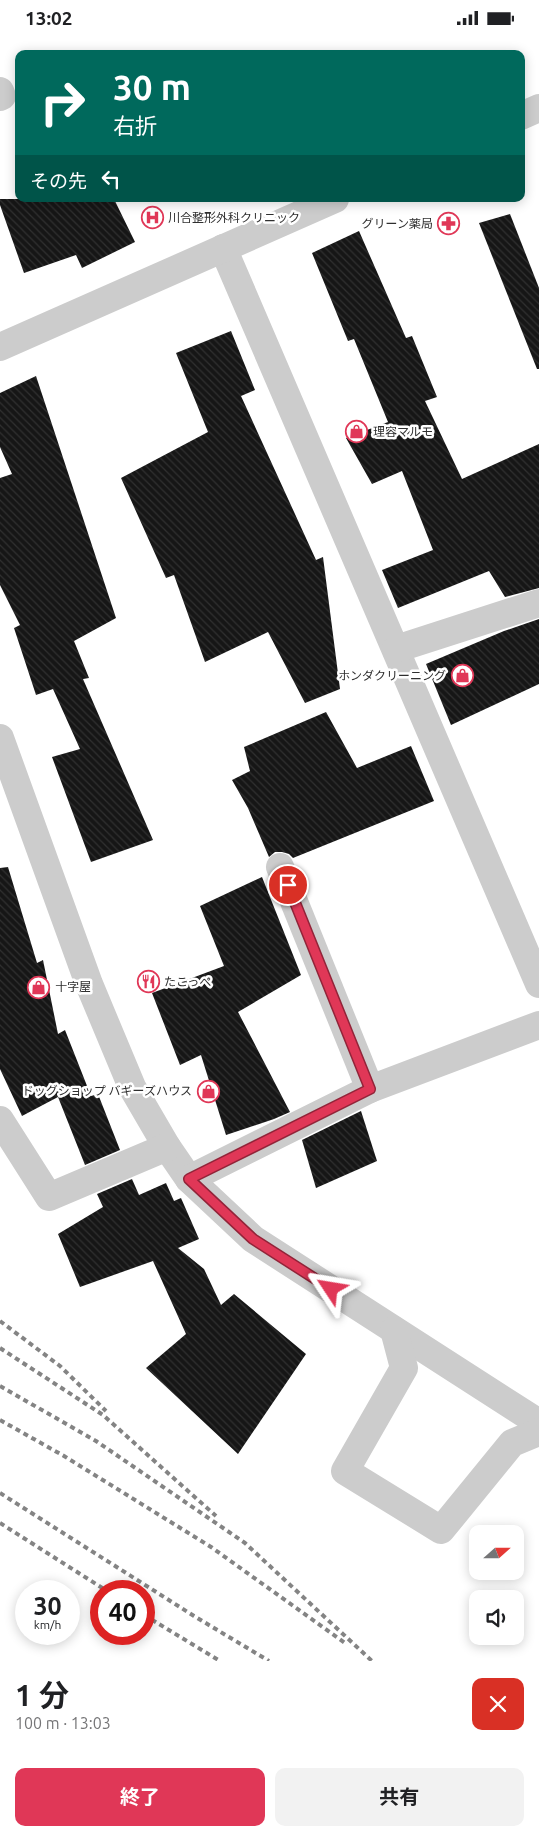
<!DOCTYPE html>
<html lang="ja">
<head>
<meta charset="utf-8">
<style>
	body { margin:0; font-family:Ubuntu,"Noto Sans JP",sans-serif; background:#f2f2f2; color:#202124; height:100vh; display:flex; flex-direction:column; font-size:19px; white-space:nowrap }
	* { box-sizing:border-box; margin:0 }
	p { font-size:16px; color:#757577 }
	.icon { flex:none; width:28px; height:28px; fill:none; stroke:currentColor; stroke-width:2; stroke-linecap:round; stroke-linejoin:round }
	.map { position:relative; height:1626px; overflow:hidden }
	.panel { display:flex; flex-direction:column; background:#fff; flex:1 }
	.panel>* { flex:none }
	.guide { position:absolute; left:15px; top:15px; width:510px; height:152px; border-radius:10px; box-shadow:0 2px 12px #0003; background:#00695c; color:#fff; overflow:hidden }
	.needle { width:32px; rotate:69deg }
	.controls { position:absolute; left:469px; top:1490px; display:grid; gap:10px }
	.controls a { display:grid; place-items:center; width:55px; height:55px; border-radius:10px; background:#fff; box-shadow:0 2px 12px #0003; font-size:25px }
	.speed { position:absolute; left:15px; top:1545px; display:flex; gap:10px; font-size:25px; font-weight:700; text-align:center }
	.speed>* { display:grid; place-content:center; width:65px; height:65px; border-radius:50%; background:#fff; box-shadow:0 2px 12px #0003; line-height:1 }
	.speed small { font-size:12px; font-weight:400 }
	.speed .limit { border:8px solid #d22; background:#fff; color:#111 }
	.pin { position:absolute; display:grid; place-items:center; width:42px; height:42px; color:#fff; margin:-21px; border:2px solid #fff; border-radius:50%; box-shadow:0 1px 5px #0007 }
	.me { position:absolute; width:55px; margin:-28px; rotate:303deg; stroke-linejoin:round; filter:drop-shadow(0 0 4px #0008) }
	.turn { display:flex; align-items:center; gap:18px; height:105px; padding:0 15px; font-size:22px }
	.turn .icon { width:65px; height:65px; stroke-width:2.5 }
	.turn b { display:block; font-size:35px; line-height:42px }
	.then { display:flex; align-items:center; height:48px; padding:0 15px; background:#0003; gap:10px; font-size:19px }
	.round { display:grid; place-items:center; flex:none; width:52px; height:52px; border-radius:10px; background:#f2f2f2 }
	.summary { display:flex; align-items:center; justify-content:space-between; height:85px; padding:0 15px }
	h1 { font-size:30px; font-weight:700; line-height:38px }
	.primary-button { display:flex; gap:10px; margin-top:auto; padding:10px 15px }
	.primary-button a { flex:1; height:58px; border-radius:10px; background:#e03757; color:#fff; font-size:20px; font-weight:700; line-height:58px; text-align:center }
	.primary-button a+a { background:#f2f2f2; color:#202124 }
	.status { display:flex; justify-content:space-between; align-items:center; height:35px; padding:0 25px; background:#fff; direction:ltr }
	.status svg { height:14px; fill:currentColor }
	.map>svg:first-child { display:block }
	.building { fill:url(#building-back-hatch) }
	.lines { fill:none; stroke-linecap:round; stroke-linejoin:round }
	.minor { stroke:#ccc; stroke-width:28 }
	.rail { stroke:#848484; stroke-width:4; stroke-dasharray:5 4; stroke-linecap:butt }
	.route-casing { stroke:#922439; stroke-width:12 }
	.route { stroke:#e03757; stroke-width:9 }
	.labels { text-anchor:middle; stroke-width:5; stroke-linejoin:round; paint-order:stroke }
	.poi-label { font-size:12px; fill:#2f2f2f; stroke:#fff; text-anchor:start }
</style>
</head>
<body>
<div class="status"><b>13:02</b><svg viewBox="0 0 49 12"><path d="M0 12V9h3v3zM5 12V6h3v6zM10 12V3h3v9zM15 12V0h3v12zM26 1h20v11H26zM47 4h2v5h-2z"/></svg></div>
<div class="map">
<svg width="539" height="1626" viewBox="0 0 539 1626">
	<defs>
		<pattern id="building-back-hatch" width="6" height="6" patternUnits="userSpaceOnUse" patternTransform="scale(1.25)"><rect width="6" height="6" fill="#161616"/><path d="M-1 5l2 2M0 0l6 6M5-1l2 2" fill="none" stroke="#303030"/></pattern>
	</defs>
	<rect width="100%" height="100%" fill="#fff"/>
	<g class="building">
		<path d="M0,164h114l21,43 -53,26 -6,-13 -52,18 -24,-68z"/>
		<path d="M510,179l29,74v81h-2l-58,-146z"/>
		<path d="M359,196l47,107 6,-2 25,61 -12,4 37,78 77,-35v144l-34,9 -16,-26 -91,37 -16,-38 51,-20 -31,-79 -30,13 -26,-46 42,-16 -34,-83 -6,2 -36,-88z"/>
		<path d="M231,296l24,59 -14,6 75,164 7,-3 17,132 -35,14 -37,-71 -63,30 -31,-87 -8,3 -45,-100 87,-46 -32,-79z"/>
		<path d="M36,341l80,242 -42,23 15,37 -6,1 70,161 -62,22 -39,-105 28,-8 -27,-60 -17,6 -22,-67 6,-3 -20,-40v-107l12,-4 -12,-27v-54z"/>
		<path d="M539,584v65l-88,41 -25,-61 78,-33z"/>
		<path d="M326,677l31,56 54,-22 23,55 -141,57 -4,-4 -7,-2h-7l-6,5 -21,-49 -16,-28 18,-9 -6,-24z"/>
		<path d="M8,832l29,96 6,-3 15,74 7,-4 26,66 7,-2 22,56 -35,15 -27,-68 -36,19 -22,-47v-201z"/>
		<path d="M262,842l39,98 -63,37 52,100 -16,7 -48,16 -25,-80 -21,10 -28,-72 72,-27 -24,-60z"/>
		<path d="M361,1076l16,50 -61,27 -14,-48z"/>
		<path d="M132,1144l7,16 27,-12 8,18 7,-3 18,41 -21,9 26,21 17,36 13,-11 72,60 -68,100 -92,-86 40,-34 -33,-73 -73,26 -22,-53 45,-27 -6,-13z"/>
	</g>
	<g class="lines">
		<g class="minor">
			<path d="M0,56l2,5 -2,1"/>
			<path d="M521,81l18,-8"/>
			<path d="M223,213l316,736"/>
			<path d="M0,312l335,-148"/>
			<path d="M396,614l143,-46"/>
			<path d="M0,703l89,246 43,103 35,60 22,32 64,60 286,184"/>
			<path d="M280,832l90,222"/>
			<path d="M0,1085l49,77 118,-50"/>
			<path d="M189,1144l181,-90 169,-64"/>
			<path d="M394,1295l10,38 -59,103 96,59 71,-87 27,-11"/>
		</g>
		<g class="rail">
			<path d="M0,1286l60,45 46,45"/>
			<path d="M0,1313l103,67 113,101"/>
			<path d="M0,1351l96,55 149,102 127,118"/>
			<path d="M0,1385l64,36 147,91 134,96"/>
			<path d="M0,1458l194,123 75,45"/>
			<path d="M0,1488l107,68"/>
			<path d="M144,1580l76,46"/>
		</g>
	</g>
	<g class="lines">
		<defs>
			<path id="route" d="M288,850l82,204 -181,90 64,60 78,50"/>
		</defs>
		<use href="#route" class="route-casing"/>
		<use href="#route" class="route"/>
	</g>
	<defs>
		<symbol id="hospital-ring" viewBox="-11 -11 22 22"><circle r="9.5" fill="#fff" stroke="#e03757" stroke-width="1.5"/><path d="M-5-5h3v3.5h4V-5h3V5h-3V1.5h-4V5h-3Z" fill="#e03757"/></symbol>
		<symbol id="pharmacy-ring" viewBox="-11 -11 22 22"><circle r="9.5" fill="#fff" stroke="#e03757" stroke-width="1.5"/><path d="M-2-6h4v4h4v4h-4v4h-4v-4h-4v-4h4Z" fill="#e03757"/></symbol>
		<symbol id="shop-ring" viewBox="-11 -11 22 22"><circle r="9.5" fill="#fff" stroke="#e03757" stroke-width="1.5"/><path d="M-5-2.5h2.3a2.7 3.5 0 0 1 5.4 0H5L5.5 6h-11ZM-1.5-2.5h3a1.5 2.3 0 0 0-3 0Z" fill="#e03757"/></symbol>
		<symbol id="restaurant-ring" viewBox="-11 -11 22 22"><circle r="9.5" fill="#fff" stroke="#e03757" stroke-width="1.5"/><path d="M-5-6h1v4h1v-4h1v4h1v-4h1v5L-1.5 .5V6h-2V.5L-5-1ZM5-6V6H3V1.5H1.5Q1.5-4 5-6Z" fill="#e03757"/></symbol>
	</defs>
	<g fill-rule="evenodd">
		<use href="#hospital-ring" x="140" y="170" width="25" height="25"/>
		<use href="#pharmacy-ring" x="436" y="176" width="25" height="25"/>
		<use href="#shop-ring" x="344" y="384" width="25" height="25"/>
		<use href="#shop-ring" x="450" y="628" width="25" height="25"/>
		<use href="#restaurant-ring" x="136" y="934" width="25" height="25"/>
		<use href="#shop-ring" x="26" y="940" width="25" height="25"/>
		<use href="#shop-ring" x="196" y="1044" width="25" height="25"/>
	</g>
	<g class="labels">
		<g class="poi-label">
			<text x="168" y="187">川合整形外科クリニック</text>
			<text x="433" y="193" text-anchor="end">グリーン薬局</text>
			<text x="373" y="401">理容マルモ</text>
			<text x="446" y="645" text-anchor="end">ホンダクリーニング</text>
			<text x="164" y="951">たこっぺ</text>
			<text x="55" y="956">十字屋</text>
			<text x="192" y="1060" text-anchor="end">ドッグショップ バギーズハウス</text>
		</g>
	</g>
</svg>
<div class="controls">
<a><svg class="needle" viewBox="-14 -14 28 28"><path d="M0-13l5 13h-10z" fill="#e53935"/><path d="M0 13l5-13h-10z" fill="#757577"/></svg></a>
<a><svg class="icon" aria-label="sound" viewBox="0 0 24 24"><path d="M4 9h4l5-4v14l-5-4H4zM17 9q2 3 0 6"/></svg></a>
</div>
<div class="speed"><div>30<small>km/h</small></div><div class="limit">40</div></div>
<div class="pin" style="left:288px;top:850px;background:#d93025"><svg class="icon" aria-label="arrive" viewBox="0 0 24 24"><path d="M6 21V4h12l-3 4 3 4H6"/></svg></div>
<svg class="me" style="left:331px;top:1254px" viewBox="-20 -20 40 40"><path d="M0-17L14 15 0 8-14 15z" fill="#e03757" stroke="#fff" stroke-width="4"/></svg>
<div class="guide">
<div class="turn"><svg class="icon" aria-label="right" viewBox="0 0 24 24"><path d="M7 20v-9h11M14 6l5 5-5 5"/></svg><div><b>30 m</b>右折</div></div>
<div class="then">その先<svg class="icon" aria-label="left" viewBox="0 0 24 24"><path d="M17 20v-9H6M10 6l-5 5 5 5"/></svg></div>
</div>
</div>
<section class="panel">
<div class="summary"><div><h1>1 分</h1><p>100 m · 13:03</p></div><a class="round" style="background:#d93025;color:#fff"><svg class="icon" aria-label="close" viewBox="0 0 24 24"><path d="M6 6l12 12M18 6L6 18"/></svg></a></div>
<div class="primary-button"><a>終了</a><a>共有</a></div>
</section>
</body>
</html>
